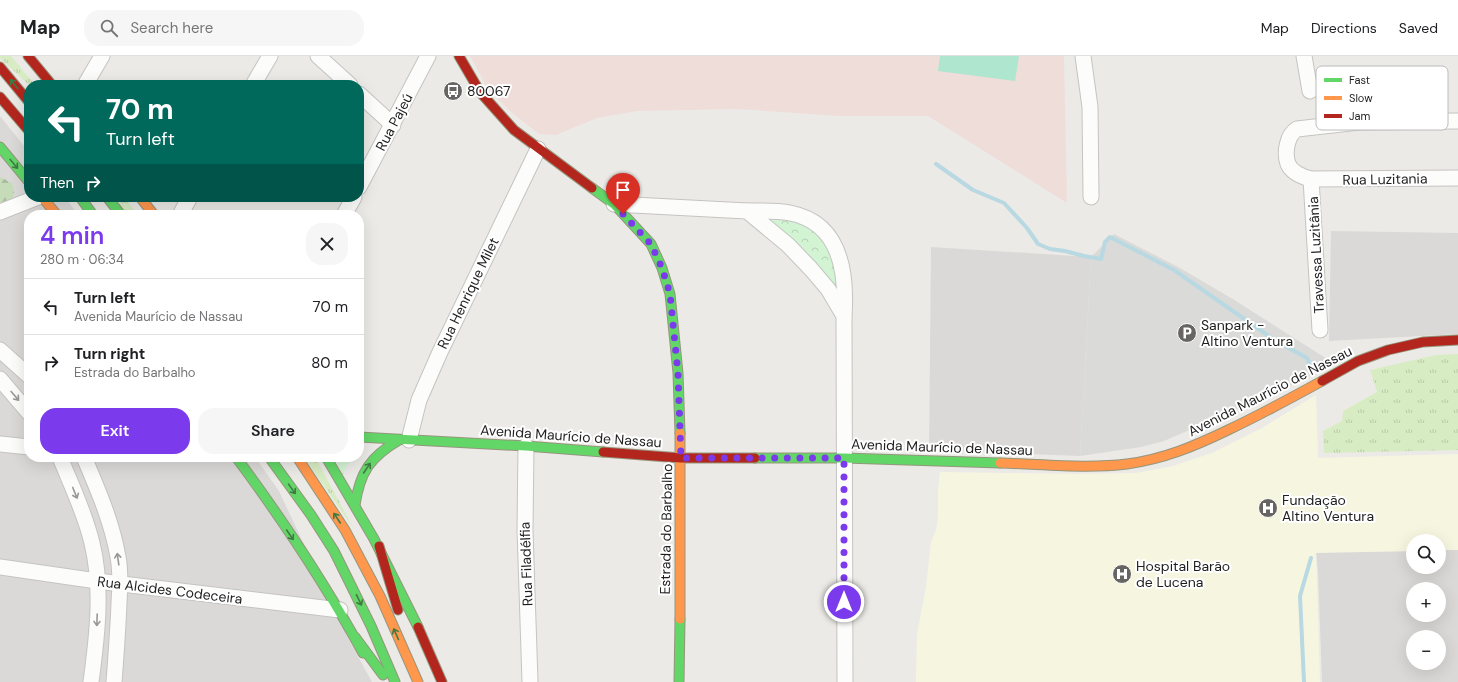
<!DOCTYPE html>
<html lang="en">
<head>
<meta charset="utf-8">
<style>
	body { margin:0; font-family:"DM Sans",sans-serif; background:#f6f6f6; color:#202124; height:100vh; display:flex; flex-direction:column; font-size:15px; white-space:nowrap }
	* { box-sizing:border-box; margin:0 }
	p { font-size:13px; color:#757577 }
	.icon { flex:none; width:22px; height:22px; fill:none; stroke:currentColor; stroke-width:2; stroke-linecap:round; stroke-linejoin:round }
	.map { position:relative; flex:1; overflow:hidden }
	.panel { position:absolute; left:24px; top:154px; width:340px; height:252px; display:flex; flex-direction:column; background:#fff; border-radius:16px; box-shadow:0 4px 16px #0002 }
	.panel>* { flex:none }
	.top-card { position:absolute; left:24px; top:24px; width:340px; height:122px; border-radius:16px; box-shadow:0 4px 16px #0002; background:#00695c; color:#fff; overflow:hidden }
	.controls { position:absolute; left:1406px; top:478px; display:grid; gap:8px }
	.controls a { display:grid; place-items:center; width:40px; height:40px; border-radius:50%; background:#fff; box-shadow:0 4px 16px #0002; font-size:20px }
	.pin { position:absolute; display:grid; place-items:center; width:34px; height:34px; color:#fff; margin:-41px -17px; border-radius:50% 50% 50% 0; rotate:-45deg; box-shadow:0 0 4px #0007 }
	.pin .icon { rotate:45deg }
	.me { position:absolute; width:44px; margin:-22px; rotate:0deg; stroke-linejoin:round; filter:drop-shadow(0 0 3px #0008) }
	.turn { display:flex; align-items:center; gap:14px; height:84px; padding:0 16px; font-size:18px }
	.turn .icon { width:52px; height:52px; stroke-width:2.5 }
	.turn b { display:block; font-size:28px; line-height:34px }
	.then { display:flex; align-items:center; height:38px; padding:0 16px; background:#0003; gap:8px; font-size:15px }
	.round { display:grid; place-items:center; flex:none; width:42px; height:42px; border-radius:16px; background:#f6f6f6 }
	.head { display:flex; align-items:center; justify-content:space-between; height:68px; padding:0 16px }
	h1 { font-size:24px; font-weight:600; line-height:30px; color:#7c3aed }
	.button { display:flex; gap:8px; margin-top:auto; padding:8px 16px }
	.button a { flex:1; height:46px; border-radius:16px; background:#7c3aed; color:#fff; font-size:16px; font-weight:600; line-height:46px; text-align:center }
	.button a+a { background:#f6f6f6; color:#202124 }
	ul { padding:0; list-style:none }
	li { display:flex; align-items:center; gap:12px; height:56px; padding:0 16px; border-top:1px solid #e0e0e0 }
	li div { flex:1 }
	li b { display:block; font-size:15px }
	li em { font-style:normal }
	header { display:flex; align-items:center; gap:24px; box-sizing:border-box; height:56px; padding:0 20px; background:#fff; border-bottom:1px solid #e0e0e0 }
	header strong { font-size:19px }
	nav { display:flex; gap:22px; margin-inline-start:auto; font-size:14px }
	.search { width:280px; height:36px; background:#f6f6f6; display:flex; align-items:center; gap:10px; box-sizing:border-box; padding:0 14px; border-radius:16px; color:#757577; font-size:15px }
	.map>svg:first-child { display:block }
	.residential { fill:#dbd9d7; fill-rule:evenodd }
	.commercial { fill:#efddda }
	.education { fill:#f6f6e0 }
	.religious { fill:#dadad8 }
	.grass { fill:url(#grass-tufts) }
	.forest { fill:url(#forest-firs) }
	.park { fill:url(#park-crowns) }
	.pitch { fill:#aee6cf }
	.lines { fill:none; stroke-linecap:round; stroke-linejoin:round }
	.stream { stroke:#b8d8e2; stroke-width:4 }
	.street-casing { stroke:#c5c4c2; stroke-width:17 }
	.fast-casing { stroke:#95967d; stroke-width:11 }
	.slow-casing { stroke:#95967d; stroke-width:11 }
	.jam-casing { stroke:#95967d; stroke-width:11 }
	.street { stroke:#fcfcfb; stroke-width:15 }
	.fast { stroke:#63d668; stroke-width:9 }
	.slow { stroke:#ff974d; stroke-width:9 }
	.jam { stroke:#b3261e; stroke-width:9 }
	.oneway { stroke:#407a43 }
	.oneway2 { stroke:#989898 }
	.route { stroke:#7c3aed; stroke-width:7; stroke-dasharray:0 12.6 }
	.labels { text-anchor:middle; stroke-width:4; stroke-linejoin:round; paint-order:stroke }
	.poi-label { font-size:14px; fill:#1e1e1e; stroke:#fff; text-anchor:start }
	.street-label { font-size:14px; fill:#1e1e1e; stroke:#fff }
	.key { fill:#fff; stroke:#bcbcbc; stroke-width:1 }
	.key-label { font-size:11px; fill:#1e1e1e }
</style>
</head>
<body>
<header>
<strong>Map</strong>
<div class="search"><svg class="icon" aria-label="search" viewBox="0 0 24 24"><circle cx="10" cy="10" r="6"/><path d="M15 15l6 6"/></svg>Search here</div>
<nav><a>Map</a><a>Directions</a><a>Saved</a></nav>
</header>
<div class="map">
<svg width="1458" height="626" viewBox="0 0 1458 626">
	<defs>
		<pattern id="grass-tufts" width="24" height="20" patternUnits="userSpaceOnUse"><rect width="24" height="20" fill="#d8ecc3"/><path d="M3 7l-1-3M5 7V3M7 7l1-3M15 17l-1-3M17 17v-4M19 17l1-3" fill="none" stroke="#b9caa7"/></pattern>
		<pattern id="forest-firs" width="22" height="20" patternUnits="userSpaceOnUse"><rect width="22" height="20" fill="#c6dcb9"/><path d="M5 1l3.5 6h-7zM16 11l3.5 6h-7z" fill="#aabc9f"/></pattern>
		<pattern id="park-crowns" width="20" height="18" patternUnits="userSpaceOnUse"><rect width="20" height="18" fill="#d2f4d3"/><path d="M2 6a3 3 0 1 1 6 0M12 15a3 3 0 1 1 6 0" fill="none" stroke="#b4d1b5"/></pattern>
	</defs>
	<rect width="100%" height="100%" fill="#eceae6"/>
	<g class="residential">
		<path d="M0,60l29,36v45h36l13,18h-49v242h226l24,34 70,149 23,42h-372z"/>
		<path d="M1331,175l127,2v101l-129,7z"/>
		<path d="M931,191l160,10 -11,199 -151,-6z"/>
		<path d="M1439,494h19v132h-136l-4,-111 -2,-19 97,-1v16h26zM1413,533h26v26h-26zM1413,581h26v26h-26z"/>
	</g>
	<path class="commercial" d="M470,0h594l3,147 -139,-87h-89l-102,-7 -100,2 -40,7 -41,17 -17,-1 -28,-22 -23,-23z"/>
	<path class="education" d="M1316,339l2,63 140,-4v96h-19v-9h-26v10l-97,2 4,129h-404l1,-48 9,-47 5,-45 5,-12 2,-13v-26l2,-19 138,2 58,-1 37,-7 39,-13 50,-25z"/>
	<path class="religious" d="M1114,178l66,34 56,33 99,63 -53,26 -118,51 -23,6 -61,9 11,-199z"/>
	<g class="grass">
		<path d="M0,0h11l24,29h-6l-29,-27z"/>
		<path d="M115,141h9l14,18h-10z"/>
		<path d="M1458,298v96l-134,3 -1,-22 19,-10 1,-10 34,-19 -7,-22 66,-15z"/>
		<path d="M304,401h11l39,72z"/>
	</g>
	<path class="forest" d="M0,121l12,6 2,10 -3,13 -11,5z"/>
	<g class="park">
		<path d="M777,155l45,23 8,17 8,27 -1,20 -78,-84z"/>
		<path d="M334,401h20l-8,10 -3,8z"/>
	</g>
	<path class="pitch" d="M940,0h79l-4,25 -77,-10z"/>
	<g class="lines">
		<g class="stream">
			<path d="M936,108l37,26 31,13 23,25 11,16 12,5 15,2 19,5 17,3 4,-17 5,-5 64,33 102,71 31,17 3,7"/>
			<path d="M1304,626l-4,-86 11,-38"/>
		</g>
		<defs>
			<g id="street">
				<path d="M318,0l32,29"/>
				<path d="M1083,0l7,51 1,90"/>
				<path d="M1304,0l6,35"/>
				<path d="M85,29l17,-29"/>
				<path d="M253,29l17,-29"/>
				<path d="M359,38l34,31"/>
				<path d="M1458,65l-99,1 -62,7c-10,6 -13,24 -9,35 4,9 15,13 23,15l147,-1"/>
				<path d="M1311,123l9,151"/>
				<path d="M359,131l69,-131"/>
				<path d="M614,148l133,7 41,34 23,24 17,20 16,27 1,366"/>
				<path d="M747,155c14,0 29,-1 43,2 51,10 57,60 54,103"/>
				<path d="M0,156l38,-15"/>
				<path d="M180,159l10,-18"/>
				<path d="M344,159l10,-18"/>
				<path d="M0,294l29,26"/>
				<path d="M0,323l29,34"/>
				<path d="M409,384l10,-40 21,-48 98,-203"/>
				<path d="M0,388l29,3"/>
				<path d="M526,390l-1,84 5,152"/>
				<path d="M60,401c11,28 25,56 32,86 11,45 5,94 -1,139"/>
				<path d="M84,401c14,33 28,65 34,100 3,15 2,31 1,46 -1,26 -3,53 -5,79"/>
				<path d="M0,511l97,14 243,29"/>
			</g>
			<g id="fast">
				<path d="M0,91l29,35"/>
				<path d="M592,132l22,16 37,40 11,24 8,26 8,79 2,60"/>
				<path d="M80,141l13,18"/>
				<path d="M107,141l14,18"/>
				<path d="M359,381l167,9 77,6"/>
				<path d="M236,401c46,62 90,128 127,196"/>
				<path d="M269,401l42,58 23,36 37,75 24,56"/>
				<path d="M326,401l48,82 44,88"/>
				<path d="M755,402h89l156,5"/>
				<path d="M355,449c5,-33 15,-48 44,-65"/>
				<path d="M355,581l28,38"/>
				<path d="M679,626l1,-63"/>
			</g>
			<g id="slow">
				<path d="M42,141l15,18"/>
				<path d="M140,141l14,18"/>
				<path d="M297,401l48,73 35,66 38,86"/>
				<path d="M1000,407c42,1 86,6 127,1 37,-5 68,-18 101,-34 32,-15 63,-32 94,-49"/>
				<path d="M680,563v-186"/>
			</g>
			<g id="jam">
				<path d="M28,0l24,29"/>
				<path d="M459,0l21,36 34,38 78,58"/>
				<path d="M0,11l29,35"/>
				<path d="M0,41l29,34"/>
				<path d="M1322,325l36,-20 30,-11 35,-8 35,-2"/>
				<path d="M603,396l78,6h74"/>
				<path d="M379,490l19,64"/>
				<path d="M418,571l24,55"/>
			</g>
		</defs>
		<use href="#street" class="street-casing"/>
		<use href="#fast" class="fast-casing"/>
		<use href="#slow" class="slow-casing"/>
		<use href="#jam" class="jam-casing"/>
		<use href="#street" class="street"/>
		<use href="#fast" class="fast"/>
		<use href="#slow" class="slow"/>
		<use href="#jam" class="jam"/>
	</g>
	<defs><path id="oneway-shaft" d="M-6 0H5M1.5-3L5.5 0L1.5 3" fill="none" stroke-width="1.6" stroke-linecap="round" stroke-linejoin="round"/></defs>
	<g class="oneway">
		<use href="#oneway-shaft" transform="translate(14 28) rotate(-130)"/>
		<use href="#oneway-shaft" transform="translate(14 108) rotate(50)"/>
		<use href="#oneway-shaft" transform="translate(367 412) rotate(-56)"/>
		<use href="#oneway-shaft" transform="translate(292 433) rotate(54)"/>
		<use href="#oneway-shaft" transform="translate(337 462) rotate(-123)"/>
		<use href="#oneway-shaft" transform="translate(290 479) rotate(56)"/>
		<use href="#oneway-shaft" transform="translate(359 544) rotate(64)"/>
		<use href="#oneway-shaft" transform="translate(396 578) rotate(-114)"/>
	</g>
	<g class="oneway2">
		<use href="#oneway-shaft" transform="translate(15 340) rotate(50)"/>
		<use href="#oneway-shaft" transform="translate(75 437) rotate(68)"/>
		<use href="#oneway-shaft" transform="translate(118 503) rotate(-98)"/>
		<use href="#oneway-shaft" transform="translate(97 564) rotate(92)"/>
	</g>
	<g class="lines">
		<path class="route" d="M623,158l28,30 11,24 8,26 8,79 3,85h163v144"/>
	</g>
	<defs>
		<symbol id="bus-disc" viewBox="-11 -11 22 22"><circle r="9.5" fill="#666564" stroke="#fff"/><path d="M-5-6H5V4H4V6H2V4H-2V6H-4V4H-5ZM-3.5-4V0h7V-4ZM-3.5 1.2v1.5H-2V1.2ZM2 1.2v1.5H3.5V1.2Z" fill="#fff"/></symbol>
		<symbol id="parking-disc" viewBox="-11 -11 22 22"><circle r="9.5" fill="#666564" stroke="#fff"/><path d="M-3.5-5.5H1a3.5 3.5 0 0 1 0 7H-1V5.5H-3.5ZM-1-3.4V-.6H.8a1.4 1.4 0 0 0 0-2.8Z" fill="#fff"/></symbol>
		<symbol id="hospital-disc" viewBox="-11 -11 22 22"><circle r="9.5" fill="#666564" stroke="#fff"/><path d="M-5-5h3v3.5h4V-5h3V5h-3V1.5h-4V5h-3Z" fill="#fff"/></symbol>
	</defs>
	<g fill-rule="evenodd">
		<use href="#bus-disc" x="442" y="24" width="22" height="22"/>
		<use href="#parking-disc" x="1176" y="266" width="22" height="22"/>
		<use href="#hospital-disc" x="1257" y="441" width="22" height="22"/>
		<use href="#hospital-disc" x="1111" y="507" width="22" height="22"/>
	</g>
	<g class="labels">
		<g class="poi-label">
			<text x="467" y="40">80067</text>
			<text x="1201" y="274">Sanpark -<tspan x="1201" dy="16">Altino Ventura</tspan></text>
			<text x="1282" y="449">Fundação<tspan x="1282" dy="16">Altino Ventura</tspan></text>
			<text x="1136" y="515">Hospital Barão<tspan x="1136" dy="16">de Lucena</tspan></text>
		</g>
		<g class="street-label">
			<text transform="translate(394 66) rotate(-62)" y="5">Rua Pajeú</text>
			<text transform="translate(1385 123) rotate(-1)" y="5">Rua Luzitania</text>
			<text transform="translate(1316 199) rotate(-93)" y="5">Travessa Luzitânia</text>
			<text transform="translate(468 237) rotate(-64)" y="5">Rua Henrique Milet</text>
			<text transform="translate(1270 335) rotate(-27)" y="5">Avenida Maurício de Nassau</text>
			<text transform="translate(571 380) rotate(4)" y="5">Avenida Maurício de Nassau</text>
			<text transform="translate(942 391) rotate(2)" y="5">Avenida Maurício de Nassau</text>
			<text transform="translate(666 473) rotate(-89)" y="5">Estrada do Barbalho</text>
			<text transform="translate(526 508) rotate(-92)" y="5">Rua Filadélfia</text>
			<text transform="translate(170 534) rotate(7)" y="5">Rua Alcides Codeceira</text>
		</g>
	</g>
	<rect x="1316" y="10" width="132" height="64" rx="6" class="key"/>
	<rect x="1324" y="22" width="18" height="4" fill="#63d668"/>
	<rect x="1324" y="40" width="18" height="4" fill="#ff974d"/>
	<rect x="1324" y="58" width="18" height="4" fill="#b3261e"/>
	<g class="key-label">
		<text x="1349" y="28">Fast</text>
		<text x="1349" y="46">Slow</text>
		<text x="1349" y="64">Jam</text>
	</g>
</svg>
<div class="controls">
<a><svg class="icon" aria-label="search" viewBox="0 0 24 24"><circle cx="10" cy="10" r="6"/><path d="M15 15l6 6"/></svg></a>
<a>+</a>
<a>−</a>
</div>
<div class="pin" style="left:623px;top:158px;background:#d93025"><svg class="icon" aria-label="arrive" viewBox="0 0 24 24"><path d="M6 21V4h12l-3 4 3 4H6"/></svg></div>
<svg class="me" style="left:844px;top:546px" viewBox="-20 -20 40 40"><circle r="17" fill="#7c3aed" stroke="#fff" stroke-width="3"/><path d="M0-11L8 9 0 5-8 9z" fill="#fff"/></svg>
<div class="top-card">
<div class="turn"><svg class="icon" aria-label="left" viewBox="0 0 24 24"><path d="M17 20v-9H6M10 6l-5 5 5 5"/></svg><div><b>70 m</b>Turn left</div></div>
<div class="then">Then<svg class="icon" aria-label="right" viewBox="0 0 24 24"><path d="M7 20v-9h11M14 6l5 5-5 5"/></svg></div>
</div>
<section class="panel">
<div class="head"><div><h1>4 min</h1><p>280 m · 06:34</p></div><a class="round"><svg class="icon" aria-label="close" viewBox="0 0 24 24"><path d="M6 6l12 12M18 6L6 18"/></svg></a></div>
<ul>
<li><svg class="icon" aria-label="left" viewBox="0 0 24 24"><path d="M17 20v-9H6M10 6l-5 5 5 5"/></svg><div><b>Turn left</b><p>Avenida Maurício de Nassau</p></div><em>70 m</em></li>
<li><svg class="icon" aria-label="right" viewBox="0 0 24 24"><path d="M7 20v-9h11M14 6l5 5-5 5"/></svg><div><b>Turn right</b><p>Estrada do Barbalho</p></div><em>80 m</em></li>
</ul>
<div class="button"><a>Exit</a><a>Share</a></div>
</section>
</div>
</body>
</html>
